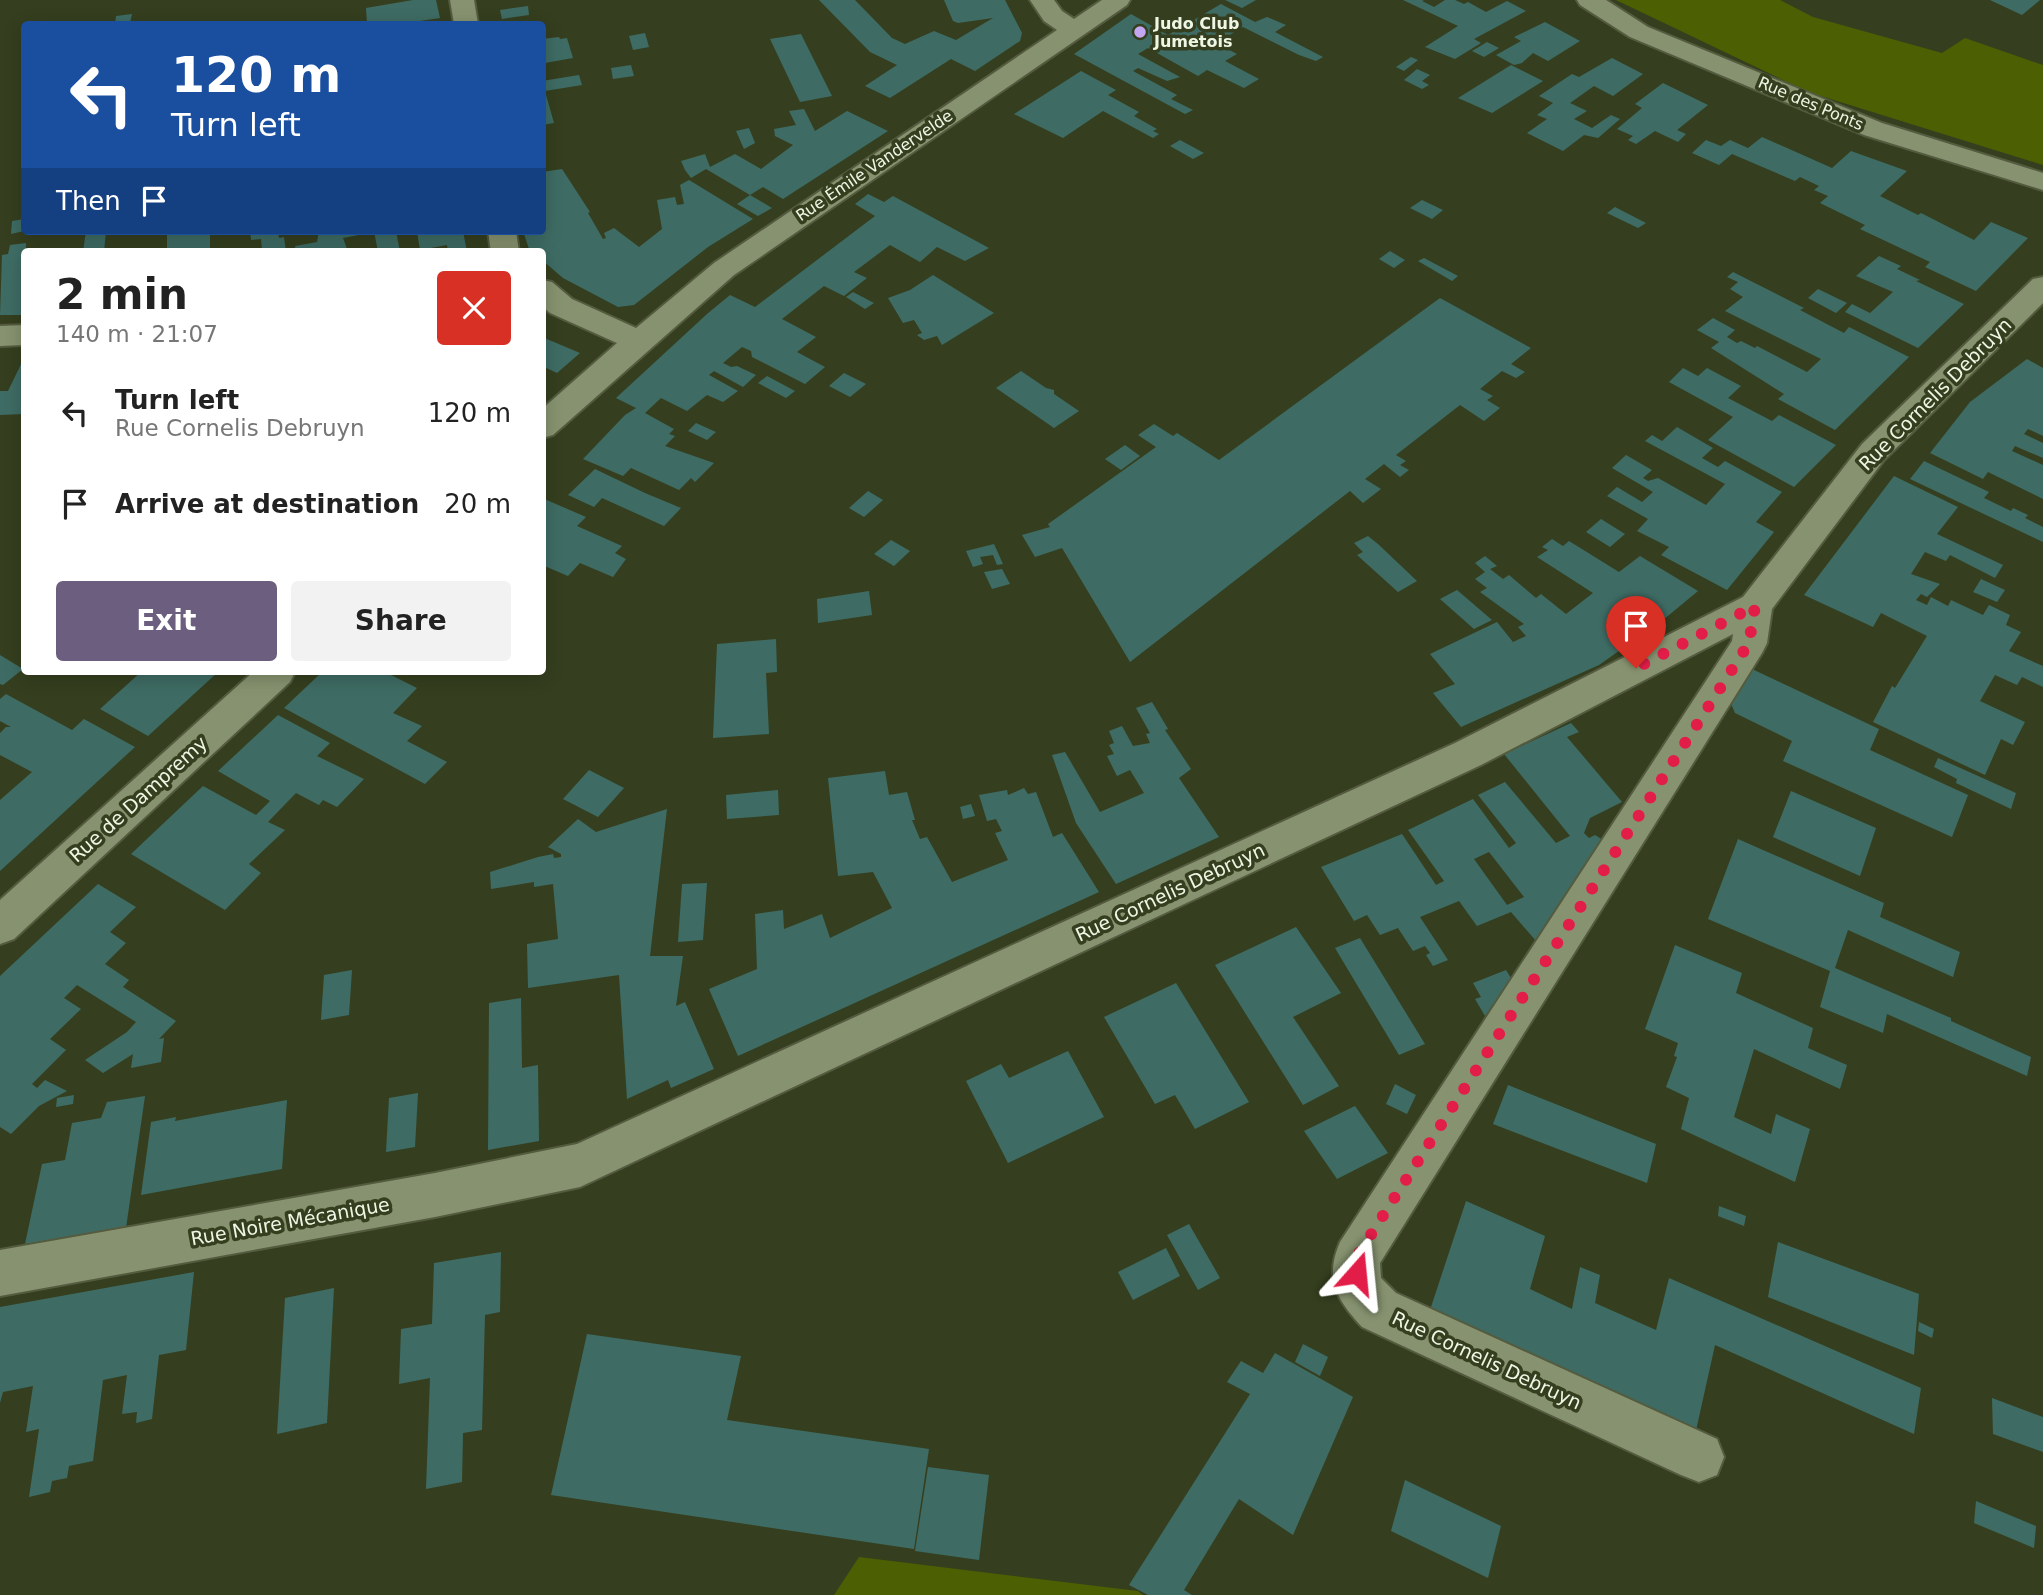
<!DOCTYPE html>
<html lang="en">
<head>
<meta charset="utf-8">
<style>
	body { margin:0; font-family:"DejaVu Sans",sans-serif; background:#f2f2f2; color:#222; height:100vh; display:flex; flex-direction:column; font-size:26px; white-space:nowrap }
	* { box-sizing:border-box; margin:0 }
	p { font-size:23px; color:#767676 }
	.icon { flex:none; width:38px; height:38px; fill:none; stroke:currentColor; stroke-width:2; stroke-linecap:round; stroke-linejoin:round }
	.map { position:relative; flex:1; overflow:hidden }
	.side { position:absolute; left:21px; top:248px; width:525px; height:427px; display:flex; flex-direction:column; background:#fff; border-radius:7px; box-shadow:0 4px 18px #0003 }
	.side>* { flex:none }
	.guide { position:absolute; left:21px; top:21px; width:525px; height:214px; border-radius:7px; box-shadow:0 4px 18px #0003; background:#1a4fa0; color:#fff; overflow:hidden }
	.pin { position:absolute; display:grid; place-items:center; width:60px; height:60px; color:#fff; margin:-72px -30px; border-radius:50% 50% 50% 0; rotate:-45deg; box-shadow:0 0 7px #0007 }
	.pin .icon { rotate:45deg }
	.me { position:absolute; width:77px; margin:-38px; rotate:18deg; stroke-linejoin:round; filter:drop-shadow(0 0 5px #0008) }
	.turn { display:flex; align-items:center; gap:24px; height:147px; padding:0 35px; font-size:32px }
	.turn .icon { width:91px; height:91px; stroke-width:2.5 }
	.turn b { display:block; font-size:49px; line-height:60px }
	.then { display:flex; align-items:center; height:66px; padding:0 35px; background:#0003; gap:14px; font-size:26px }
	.round { display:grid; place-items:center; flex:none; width:74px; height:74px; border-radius:7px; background:#f2f2f2 }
	.summary { display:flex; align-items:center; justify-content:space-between; height:119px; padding:0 35px }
	h1 { font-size:42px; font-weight:700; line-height:52px }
	.primary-button { display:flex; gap:14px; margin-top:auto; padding:14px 35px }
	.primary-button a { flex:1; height:80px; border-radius:7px; background:#6b5e7f; color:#fff; font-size:28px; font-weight:700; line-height:80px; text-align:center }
	.primary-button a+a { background:#f2f2f2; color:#222 }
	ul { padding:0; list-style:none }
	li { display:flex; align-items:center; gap:21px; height:91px; padding:0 35px }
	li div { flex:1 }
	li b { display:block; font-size:26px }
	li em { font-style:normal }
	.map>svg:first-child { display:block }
	.green { fill:#4c5f02 }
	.building { fill:#3e6c64; fill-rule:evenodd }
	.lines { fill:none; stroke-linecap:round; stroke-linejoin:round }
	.minor-casing { stroke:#545b3f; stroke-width:4 }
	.minor { fill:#879370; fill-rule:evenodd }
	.route { stroke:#e11d48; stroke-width:12; stroke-dasharray:0 21.6 }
	.poi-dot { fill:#c4a7f1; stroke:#353f1f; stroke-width:2.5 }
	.labels { text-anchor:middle; stroke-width:7; stroke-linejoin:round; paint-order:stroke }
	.far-poi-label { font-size:16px; font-weight:bold; fill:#eff6e3; stroke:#353f1f; text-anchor:start }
	.far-street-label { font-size:16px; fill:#eff6e3; stroke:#353f1f }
	.street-label { font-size:19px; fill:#eff6e3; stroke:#353f1f }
</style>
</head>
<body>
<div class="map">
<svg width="2043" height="1595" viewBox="0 0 2043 1595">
	<rect width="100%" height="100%" fill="#353f1f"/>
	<g class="green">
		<path d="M1616,0h164l33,17 129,36 23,-15 78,27v100l-235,-73z"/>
		<path d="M859,1557l279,34 5,4h-309z"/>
	</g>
	<g class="building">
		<path d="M413,0h23l4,18 -41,6h-32l-1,-16z"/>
		<path d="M819,0h36l37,38 13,6 29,-13 22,9 37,-22 -35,5 -5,-2 -9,-21h61l17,33 -2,8 -45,30 -24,-12 -61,39 -25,-12 32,-21 -27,-13z"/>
		<path d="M1225,0h31l-14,8z"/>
		<path d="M1403,0h21l-2,1 12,6 11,-7h10l9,4 4,-2 18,10 21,-11 19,10 -52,28 7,4 -26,16 -30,-12 33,-21z"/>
		<path d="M1990,0h50l-18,15z"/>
		<path d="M1221,4l34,18 12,-5 19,8 -11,7 48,25 -7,4 -17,-6 -56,-28 -27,16 21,11 -12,7 34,18 -15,9 -37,-18 -9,6 -50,-28 -10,6 42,23 -13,4 -29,-13 -5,3 44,24 -6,4 22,11 -8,4 -111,-60 57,-40 37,21z"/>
		<path d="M528,6l1,9 -27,4 -2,-9z"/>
		<path d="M132,14l-2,9 -15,1 1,-8z"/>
		<path d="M1545,22l35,19 -32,20 -15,-8 -11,10 -8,2 -18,-10 25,-14 -7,-4z"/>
		<path d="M645,33l4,14 -16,3 -4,-14z"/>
		<path d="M801,34l31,62 -32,6 -30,-63z"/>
		<path d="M559,37l1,2 7,-1 6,20 -28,5 -3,-24z"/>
		<path d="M1487,42l12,6 -15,9 -12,-6z"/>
		<path d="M1411,57l7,3 -14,11 -8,-4z"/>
		<path d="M1612,58l31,16 -30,22 -19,-10 -24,17 17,8 -13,8 18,9 19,-13 9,4 -22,19 -14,-3 -21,16 -36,-18 20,-14 -10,-4 16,-12 -14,-7 33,-22 7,3z"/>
		<path d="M631,65l3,11 -21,3 -2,-11z"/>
		<path d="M1511,65l32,16 -51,32 -34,-15z"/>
		<path d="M1417,69l13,6 -8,6 7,4 -7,4 -18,-9z"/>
		<path d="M1081,71l35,19 -8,5 31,17 -5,4 23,13 -4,2 6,3 -6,4 -50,-27 -40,27 -49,-24z"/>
		<path d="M579,75l3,10 -37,6 9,32 -12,2v-44z"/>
		<path d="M1663,83l45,22 -31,25 9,4 -8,8 -23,-11 -19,13 -8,-4 5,-4 -16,-7 25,-21 -7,-4z"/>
		<path d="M804,109l11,22 32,-20 41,20 -105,68 -20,-12 -13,8 -44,-26 -15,9 -6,-8 -4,-9 24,-7 5,13 25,-13 26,15 32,-24 -18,-9 -1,-7 22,-4 -7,-14z"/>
		<path d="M749,128l6,15 -11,6 -8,-18z"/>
		<path d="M1762,137l70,31 19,-17 56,20 -27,25 38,19 3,-2 53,27 17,-18 37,16 -52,53 -51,-24 5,-5 -70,-33 5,-4 -45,-22 8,-7 -14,-6 5,-4 -19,-9 -5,4 -63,-27 -13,11 -27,-12 14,-13 15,6 9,-6 18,8z"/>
		<path d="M1180,140l24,13 -11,6 -23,-13z"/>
		<path d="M562,169l28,43 -2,1 15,26 3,-1 -2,-5 10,-5 25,19 23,-18 -5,-29 18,-3 2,8 7,-1 -4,-19 9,-5 64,39 -45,28 -74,58 -16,2 -55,-29 -21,-18v-8h-9l-4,-3 -6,-18h19v-59z"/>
		<path d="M868,194l16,8 9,-6 96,52 -24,13 -28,-14 -17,15 -30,-17 -36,27 13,6 -23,18 -20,-10 -42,33 34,18 -19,15 28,15 -20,17 -53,-27 -1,-6 -9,-4 -19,16 8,4 6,-1 19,9 -13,12 -29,-16 -5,4 29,16 -15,11 -16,-7 -20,16 -26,-13 -16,15 29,16 -5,5 6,2 -10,10 49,17 -19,19 -4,-4 -12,12 -48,-22 -8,8 -40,-17 42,-44 11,-7 -20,-10 91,-84 23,-19 25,12 120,-91 -20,-12z"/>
		<path d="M750,195l22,13 -14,8 -21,-12z"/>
		<path d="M1422,200l21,10 -11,9 -22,-11z"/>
		<path d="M1615,207l31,16 -8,5 -31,-15z"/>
		<path d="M24,219v12l-13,3 1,-13z"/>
		<path d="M86,231h20l-2,21h-21z"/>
		<path d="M167,231l43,2v19h-43z"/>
		<path d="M250,231h28l1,7 5,-1 2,15h-24l-1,-13 -10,1z"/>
		<path d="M319,231h54l1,1 -31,6 5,14h-52l-1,-6 22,-4z"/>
		<path d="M374,231h22l4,21h-22z"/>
		<path d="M463,231l4,21h-19l-1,-7 -27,5 -3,-18z"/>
		<path d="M26,243l-2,72h-24l2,-60 6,-1 2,-9z"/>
		<path d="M1390,251l15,9 -11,8 -15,-9z"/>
		<path d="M1879,256l22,10 -4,3 23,11 -4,1 48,23 -46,44 -73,-36 7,-8 18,9 23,-21 -37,-16z"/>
		<path d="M1424,258l34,18 -6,5 -34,-20z"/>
		<path d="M1733,272l71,36 -4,2 44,23 5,-6 60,30 -74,73 -57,-31 6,-5 -73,-46 8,-6 -22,-12 16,-12 22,12 -8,7 10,6 4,-2 14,7 2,-2 50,26 14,-13 -96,-48 18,-14 -13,-8 8,-7 -11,-5z"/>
		<path d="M933,275l61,38 -52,32 -5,-9 -13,4 -7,-5 5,-2 -8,-13 -11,3 -15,-25 22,-8z"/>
		<path d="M1818,289l29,14 -11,10 -28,-15z"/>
		<path d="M853,292l21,11 -9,6 -19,-12z"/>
		<path d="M1440,298l91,50 -20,16 14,8 -9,6 -14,-7 -22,18 13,7 -6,4 13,8 -16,13 -24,-16 -64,50 10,6 -6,4 9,5 -9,7 -16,-13 -19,15 16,10 -18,14 -13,-12 -220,171 -68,-114 -27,9 -13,-22 28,-8 -2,-3 108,-77 -18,-12 16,-11 19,12 4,-3 42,27z"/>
		<path d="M542,337l38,16 -23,20 -15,-7z"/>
		<path d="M24,358v56l-24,1v-24h8z"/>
		<path d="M2027,359l16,9v68l-15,-7 -4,5 19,9v15l-28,-12 -3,5 31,14v34l-55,-27 -5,7 -53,-26 40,-51z"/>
		<path d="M1683,368l15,8 9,-8 34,18 -13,12 44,23 7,-6 57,30 -42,42 -86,-47 25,-23 -64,-35z"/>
		<path d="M1021,371l25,17 8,2v4l25,17 -25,17 -58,-40z"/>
		<path d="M844,373l22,11 -16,13 -21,-11z"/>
		<path d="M767,376l28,15 -9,7 -28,-15z"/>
		<path d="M696,423l20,9 -9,8 -19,-9z"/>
		<path d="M1677,427l36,21 -11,10 16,9 7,-6 57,31 -26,30 18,10 -47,58 -66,-35 8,-8 -32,-16 11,-12 -41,-23 10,-9 25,15 11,-10 -41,-24 14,-13 26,15 -9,8 5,3 10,-3 48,27 19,-21 -80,-43 7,-6 10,6z"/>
		<path d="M1125,445l15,11 -19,14 -16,-11z"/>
		<path d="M1924,461l65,31 -5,6 27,13 2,-3 15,7 -3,3 18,9v15l-133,-63z"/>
		<path d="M595,469l50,24 36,15 -17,18 -62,-28 -8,9 -26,-12z"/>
		<path d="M1894,476l64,31 -21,27 66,31 -8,13 -45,-23 -4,6 -21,-9 -14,22 29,10 -13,13 -6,-3 -5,6 11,5 4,-8 17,9 3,-6 32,15 6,-10 21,10 -4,10 15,7 -12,19 34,15v21l-21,-10 -5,8 -22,-10 -15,26 45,21 -12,23 -12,-6 -16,36 -112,-53 19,-36 3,2 32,-52 -46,-23 -8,14 -69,-32z"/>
		<path d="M868,491l15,9 -19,17 -15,-9z"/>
		<path d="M542,498l44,19 -9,9 45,20 -7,7 11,6 -13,18 -33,-14 -12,13 -26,-11z"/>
		<path d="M1601,519l24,15 -15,13 -24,-15z"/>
		<path d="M1368,536l10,8 39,37 -19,11 -41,-37 6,-3 -9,-9z"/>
		<path d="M1552,539l11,7 6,-5 50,31 21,-16 58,35 -35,29 -64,45 -138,62 -28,-34 22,-9 -25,-30 67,-32 16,20 13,-6 -8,-9 6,-3 -44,-32 7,-4 -12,-9 10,-7 -10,-9 10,-7 12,10 -7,3 13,10 6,-4 27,23 5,-4 25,20 27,-21 -56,-36 11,-7 -6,-3z"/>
		<path d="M891,540l19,11 -16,15 -20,-12z"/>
		<path d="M994,544l9,20 -6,1 -4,-10 -13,2 3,7 -10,3 -7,-16z"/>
		<path d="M1002,569l8,15 -18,5 -8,-17z"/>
		<path d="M1981,579l24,11 -8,12 -24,-10z"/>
		<path d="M1457,590l35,30 -18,9 -34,-30z"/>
		<path d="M869,591l3,24 -54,8 -1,-24z"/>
		<path d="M776,639l1,33 -11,1 3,61 -56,4 4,-94z"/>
		<path d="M0,655l23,14 -20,16 -3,-1z"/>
		<path d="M1752,669l127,60 -9,21 98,45 -16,42 -169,-76 9,-20 -57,-28 -4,-9z"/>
		<path d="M141,672h77l-70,64 -48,-27z"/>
		<path d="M322,672h63l32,16 -24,25 29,13 -15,15 40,21 -22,22 -141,-76z"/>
		<path d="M6,694l66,36 12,-11 51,28 -135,124v-71l32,-28 -32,-17v-22l6,-6h5l-11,-6v-22z"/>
		<path d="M1152,702l16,27 -3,1 26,39 -12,9 40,59 -103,47 -40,-61 -24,-68 13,-3 35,60 44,-19 -14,-23 -13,6 -10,-20 7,-2 -5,-9 5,-2 -5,-12 13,-5 11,20 17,-3 -4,-9 4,-1 -14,-25z"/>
		<path d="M278,715l52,28 -13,13 47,23 -27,28 -14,-7 -4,5 -23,-12 -28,29 17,8 -36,34 12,9 -36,37 -94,-56 72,-68 53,29 14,-14 -52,-30z"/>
		<path d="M1571,723l8,9 -12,5 55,65 -32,16 -6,15 5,5 6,-3 8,5 -67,101 -25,-29 -34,14 -18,-25 -39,16 28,43 -15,6 -7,-11 4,-2 -5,-7 -12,5 -15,-23 -18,7 -13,-20 -13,6 -33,-54 81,-33 34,51 8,-4 -36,-51 65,-31 36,49 7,-5 -38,-48 27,-13 51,61 14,-7 -66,-82zM1489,852l35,45 -17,8 -33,-46z"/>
		<path d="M1938,758l78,35 -5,16 -55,-26 1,-4 -23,-12z"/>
		<path d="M589,770l35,18 -26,29 -35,-18z"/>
		<path d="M885,771l4,24 18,-3 8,28h-3l8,19 7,-2 25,45 56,-22 -13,-27 7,-2 -6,-12 -9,2 -8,-26 28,-5 1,5 16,-7 4,6 8,-2 17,45 9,-4 37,59 -361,164 -29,-67 48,-20 -2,-55 28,-4 1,19 38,-15 8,24 62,-30 -19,-36 -35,4 -10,-98z"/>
		<path d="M778,790l1,25 -52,4 -1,-24z"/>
		<path d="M1791,791l85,37 -16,48 -87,-39z"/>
		<path d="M971,804l4,12 -12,3 -3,-12z"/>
		<path d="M667,809l-17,147h33l-7,50 9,-4 29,67 -43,19 -3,-8 -41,19 -8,-124 -91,13 -1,-44 31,-5 -5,-55 -19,3v-5l-43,7 -1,-17 48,-15 15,-3 1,4 7,-1v-3l-13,-7 30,-28 18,13z"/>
		<path d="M1738,839l146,64 -4,14 80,35 -7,25 -105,-47 -13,38 116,50v3l80,36 -4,19 -140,-62 -4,19 -63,-26 10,-36 -122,-52z"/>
		<path d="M707,883l-4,57 -25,2 4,-58z"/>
		<path d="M98,884l38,23 -26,25 16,11 -21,21 24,16 -6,7 53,34 -17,18 5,-1 -3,24 -30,6 2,-14 -30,19 -18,-13 42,-28 9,-10 -59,-37 -13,13 17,11 -31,30 16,11 -34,34 5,4 8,-8 22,11 -28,15 -28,28 -11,-7v-151z"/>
		<path d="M1296,927l45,66 -48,24 46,69 -36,19 -88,-140z"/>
		<path d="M1360,938l65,106 -26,11 -64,-107z"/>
		<path d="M1675,945l67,28 -6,20 77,35 -5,20 39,17 -7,24 -86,-40 -20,68 37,17 5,-20 34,15 -15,53 -114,-53 8,-31 -23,-11 11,-30 -3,-1 4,-13 -33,-14z"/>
		<path d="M352,970l-3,45 -28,5 3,-45z"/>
		<path d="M1506,970l5,8 -26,38 -10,-17 6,-2 -8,-14z"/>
		<path d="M1176,983l73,119 -54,27 -20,-34 -20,9 -51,-87z"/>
		<path d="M521,998l1,70 16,-3 1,76 -51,9 1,-147z"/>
		<path d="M1068,1051l36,66 -96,46 -42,-82 35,-17 8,14z"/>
		<path d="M1395,1084l21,11 -9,19 -21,-10z"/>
		<path d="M1508,1085l148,59 -9,39 -154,-59z"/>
		<path d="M418,1093l-3,54 -29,5 3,-54z"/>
		<path d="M74,1095l-1,9 -17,3 1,-9z"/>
		<path d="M145,1096l-19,132 -101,16 17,-80 23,-4 7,-37 29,-5 6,-16z"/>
		<path d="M287,1100l-5,69 -141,26 10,-73 25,-5 -1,4z"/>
		<path d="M1355,1106l33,47 -51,26 -33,-48z"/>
		<path d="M1466,1201l79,35 -15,53 42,20 8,-42 20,8 -5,28 61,27 13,-52 252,110 -7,46 -199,-89 -20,90 -266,-122z"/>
		<path d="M1719,1206l27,10 -2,10 -26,-10z"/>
		<path d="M1189,1224l31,54 -22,12 -31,-55z"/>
		<path d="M1778,1242l141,52 -5,61 -146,-58z"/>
		<path d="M1166,1248l14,28 -47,24 -15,-28z"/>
		<path d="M501,1252l-1,60 -15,3 -3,115 -19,3 -1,49 -36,7 4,-111 -31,6 2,-55 31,-5 2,-61z"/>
		<path d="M194,1272l-8,78 -27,5 -7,64 -16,4 1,-11 -15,2 5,-39 -24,5 -10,81 -24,5 -2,12 -15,3 -2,11 -21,5 10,-68 -13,3 7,-46 -30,6 -3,11v-96z"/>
		<path d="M334,1288l-7,135 -50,11 8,-136z"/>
		<path d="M1919,1322l15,7 -2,9 -14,-7z"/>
		<path d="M587,1334l154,22 -14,64 202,29 -15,100 -363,-54z"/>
		<path d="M1303,1344l25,13 -8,19 -25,-14z"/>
		<path d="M1275,1353l78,44 -60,138 -54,-36 -55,91 8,5h-44l-19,-10 121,-191 -23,-12 14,-21 22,12z"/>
		<path d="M1992,1398l51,19v35l-50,-18z"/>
		<path d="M928,1467l61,8 -10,85 -64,-9z"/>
		<path d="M1405,1480l96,46 -13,52 -97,-47z"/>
		<path d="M1976,1501l60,25 -2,22 -60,-25z"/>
	</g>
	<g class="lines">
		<defs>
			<g id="minor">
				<path d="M450,0h24l4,24h-24z"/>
				<path d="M1030,0h24l8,11 12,8 28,-19h28l-3,5 -393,270 -181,160 -11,3v-29l75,-66 -67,-30 -8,-7v-26l10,2 20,17 64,29 78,-65 343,-233 -13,-9z"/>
				<path d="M1577,0h29l42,27 234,96 161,50v17l-179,-55 -234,-98 -50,-32z"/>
				<path d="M488,231h28l3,21h-28z"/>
				<path d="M2043,277v26l-159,157 -112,149 -5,34 -5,10 -382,610 1,15 15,15 321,146 7,18 -7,18 -18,7 -18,-7 -319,-148c-25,-27 -38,-48 -22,-85l392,-601 1,-7 -252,131 -901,422 -145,30 -435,79v-46l435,-77 142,-29 878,-401 288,-146 119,-153 171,-165z"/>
				<path d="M24,325v20l-24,1v-20z"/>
				<path d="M253,672h42l-5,10 -276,257 -14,5v-44z"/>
			</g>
		</defs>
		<use href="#minor" class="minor-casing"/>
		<use href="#minor" class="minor"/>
	</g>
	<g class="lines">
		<path class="route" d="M1357,1273l-1,-15 393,-615 6,-37 -119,62"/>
	</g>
	<circle class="poi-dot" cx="1140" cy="32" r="7"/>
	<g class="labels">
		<g class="far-poi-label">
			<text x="1154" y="29">Judo Club<tspan x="1154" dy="18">Jumetois</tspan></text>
		</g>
		<g class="far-street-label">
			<text transform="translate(1811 103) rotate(23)" y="6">Rue des Ponts</text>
			<text transform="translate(874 165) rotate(-34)" y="6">Rue Émile Vandervelde</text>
		</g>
		<g class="street-label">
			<text transform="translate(1935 394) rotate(-45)" y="7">Rue Cornelis Debruyn</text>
			<text transform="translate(138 799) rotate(-42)" y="7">Rue de Dampremy</text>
			<text transform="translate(1170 892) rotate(-25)" y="7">Rue Cornelis Debruyn</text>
			<text transform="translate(290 1221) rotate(-10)" y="7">Rue Noire Mécanique</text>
			<text transform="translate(1487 1360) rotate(25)" y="7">Rue Cornelis Debruyn</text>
		</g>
	</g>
</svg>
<div class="pin" style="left:1636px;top:668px;background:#d93025"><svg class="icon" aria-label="arrive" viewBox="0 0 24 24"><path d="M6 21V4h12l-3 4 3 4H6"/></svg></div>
<svg class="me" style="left:1357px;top:1273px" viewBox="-20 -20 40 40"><path d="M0-17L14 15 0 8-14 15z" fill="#e11d48" stroke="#fff" stroke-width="4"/></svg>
<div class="guide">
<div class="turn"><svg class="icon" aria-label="left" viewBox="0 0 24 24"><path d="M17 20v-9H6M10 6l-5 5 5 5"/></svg><div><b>120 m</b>Turn left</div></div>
<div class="then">Then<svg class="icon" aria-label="arrive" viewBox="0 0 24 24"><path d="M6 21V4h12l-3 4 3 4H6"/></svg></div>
</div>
<section class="side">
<div class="summary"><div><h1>2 min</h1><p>140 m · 21:07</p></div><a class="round" style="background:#d93025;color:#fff"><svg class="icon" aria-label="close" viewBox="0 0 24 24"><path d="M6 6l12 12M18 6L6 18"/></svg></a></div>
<ul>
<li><svg class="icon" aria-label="left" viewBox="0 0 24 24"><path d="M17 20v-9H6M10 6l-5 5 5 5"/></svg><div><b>Turn left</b><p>Rue Cornelis Debruyn</p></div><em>120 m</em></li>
<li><svg class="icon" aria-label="arrive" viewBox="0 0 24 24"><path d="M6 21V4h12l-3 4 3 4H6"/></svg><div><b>Arrive at destination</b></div><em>20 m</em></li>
</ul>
<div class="primary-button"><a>Exit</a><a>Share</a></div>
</section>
</div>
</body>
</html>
